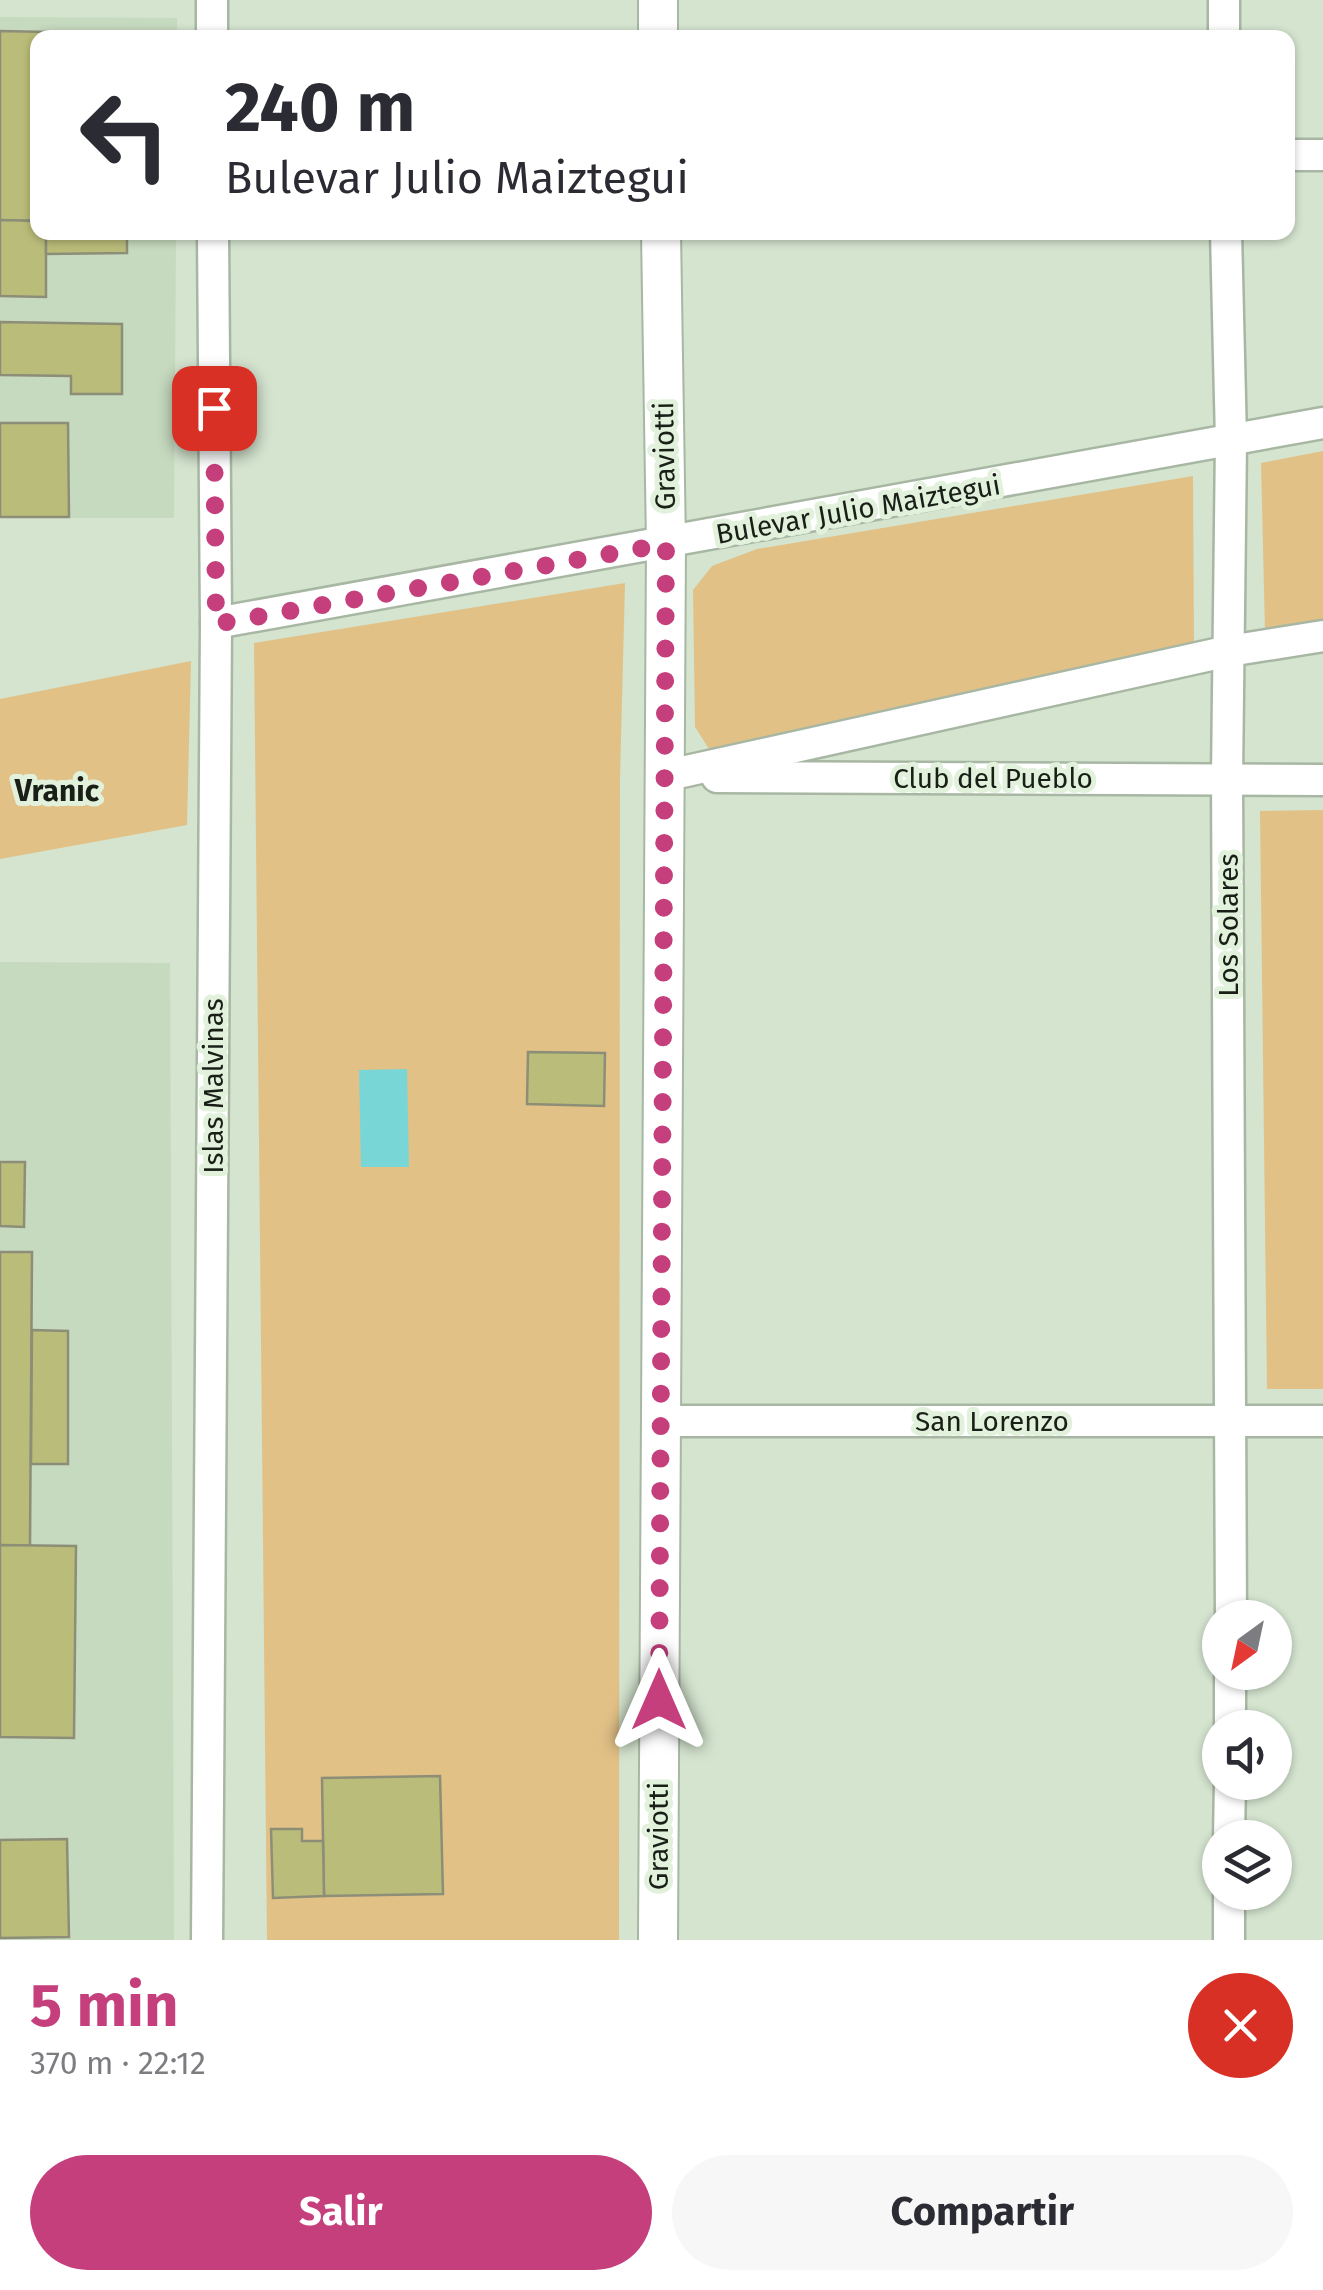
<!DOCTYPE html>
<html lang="es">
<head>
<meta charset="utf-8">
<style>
	body { margin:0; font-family:"Fira Sans",sans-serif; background:#f7f7f7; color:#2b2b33; height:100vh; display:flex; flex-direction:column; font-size:38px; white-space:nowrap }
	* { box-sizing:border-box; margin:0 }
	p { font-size:32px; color:#7c7c81 }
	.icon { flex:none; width:55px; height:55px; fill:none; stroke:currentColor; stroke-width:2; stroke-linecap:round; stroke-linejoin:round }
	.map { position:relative; height:1940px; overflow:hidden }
	.sheet { display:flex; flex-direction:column; background:#fff; flex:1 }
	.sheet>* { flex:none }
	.banner { position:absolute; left:30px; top:30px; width:1265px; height:210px; border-radius:20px; box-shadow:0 2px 8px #0004; background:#fff; color:#2b2b33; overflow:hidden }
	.needle { width:65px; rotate:213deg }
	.fabs { position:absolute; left:1202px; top:1600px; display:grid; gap:20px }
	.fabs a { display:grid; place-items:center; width:90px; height:90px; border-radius:50%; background:#fff; box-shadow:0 2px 8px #0004; font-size:50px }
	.pin { position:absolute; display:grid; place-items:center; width:85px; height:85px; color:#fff; margin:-42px; border-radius:20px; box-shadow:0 5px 15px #0006 }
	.me { position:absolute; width:110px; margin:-55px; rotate:0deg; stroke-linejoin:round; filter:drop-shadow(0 0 8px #0008) }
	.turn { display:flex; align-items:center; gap:35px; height:210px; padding:0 30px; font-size:45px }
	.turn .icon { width:130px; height:130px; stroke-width:2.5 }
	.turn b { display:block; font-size:70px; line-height:85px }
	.round { display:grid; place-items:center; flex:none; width:105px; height:105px; border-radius:52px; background:#f7f7f7 }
	.summary { display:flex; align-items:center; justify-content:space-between; height:170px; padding:0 30px }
	h1 { font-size:60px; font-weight:700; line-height:75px; color:#c63f7d }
	.cta { display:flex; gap:20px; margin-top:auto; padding:20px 30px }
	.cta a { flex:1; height:115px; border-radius:60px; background:#c63f7d; color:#fff; font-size:40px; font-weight:700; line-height:115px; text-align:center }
	.cta a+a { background:#f7f7f7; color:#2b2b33 }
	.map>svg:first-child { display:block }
	.built { fill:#c6dabf }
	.green { fill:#e2c187 }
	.water { fill:#79d6d6 }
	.building { fill:#babd79; stroke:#8d8e77; stroke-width:2.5 }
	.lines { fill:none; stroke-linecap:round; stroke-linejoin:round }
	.minor-casing { stroke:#a8b7a3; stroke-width:35 }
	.tertiary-casing { stroke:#a8b7a3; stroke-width:42 }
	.minor { stroke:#fff; stroke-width:30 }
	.tertiary { stroke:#fff; stroke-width:38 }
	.route { stroke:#c63f7d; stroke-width:18; stroke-dasharray:0 32.4 }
	.labels { text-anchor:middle; stroke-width:10; stroke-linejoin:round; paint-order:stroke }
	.street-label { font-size:28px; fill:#191f17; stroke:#e1f1dc }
	.neighbourhood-label { font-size:30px; font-weight:bold; fill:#191f17; stroke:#e1f1dc }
</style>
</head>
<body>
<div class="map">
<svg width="1323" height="1940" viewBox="0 0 1323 1940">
	<rect width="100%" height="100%" fill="#d4e4cf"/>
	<g class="built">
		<path d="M0,17l177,1v19l-139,1v194l138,1 -2,285h-174z"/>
		<path d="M0,962l170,1 4,977h-174z"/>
	</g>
	<g class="green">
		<path d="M1323,451v172l-58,9 -4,-169z"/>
		<path d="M1193,476l1,170 -463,104 -22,-1 -14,-22 -2,-137 19,-24 45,-17z"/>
		<path d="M625,583l-5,196 -1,1161h-352l-13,-1297z"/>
		<path d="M191,661l-4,164 -187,34v-160z"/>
		<path d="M1323,810v579h-56l-7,-578z"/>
	</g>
	<path class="water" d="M407,1069l2,98h-48l-2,-97z"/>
	<g class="building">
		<path d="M0,31l48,1v6h-10v183l-38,-1z"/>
		<path d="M0,220l38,1v11h8v65l-46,-1z"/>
		<path d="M46,232h81v21l-81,1z"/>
		<path d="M0,322l122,2v70h-51v-18l-71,-1z"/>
		<path d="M0,423h68l1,94h-69z"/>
		<path d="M528,1052l77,1 -1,53 -77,-2z"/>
		<path d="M0,1162h25l-1,65 -24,-1z"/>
		<path d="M0,1252h32l-2,294 -30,-1z"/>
		<path d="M32,1330l36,1v133h-37z"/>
		<path d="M0,1545l76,1 -2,192 -74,-1z"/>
		<path d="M440,1776l3,118 -119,2 -2,-118z"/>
		<path d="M271,1829h31v12h21l1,55 -51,2z"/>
		<path d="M67,1839l2,98 -69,1v-98z"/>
	</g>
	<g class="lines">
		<defs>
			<g id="minor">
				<path d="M1224,0v38"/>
				<path d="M212,38v-38"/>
				<path d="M1288,155h35"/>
				<path d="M1226,232l5,208 -4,339 4,839"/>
				<path d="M216,623l1107,-200"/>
				<path d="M664,776l565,-125 94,-15"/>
				<path d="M717,777l606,3"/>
				<path d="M661,1421h662"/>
				<path d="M1230,1728v-56"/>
				<path d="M1229,1838l1,-56"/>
				<path d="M207,1940l9,-1317 -3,-391"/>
				<path d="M1229,1940v-48"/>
			</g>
			<g id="tertiary">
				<path d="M658,0v38"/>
				<path d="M658,1940l8,-1396 -5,-312"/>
			</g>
		</defs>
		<use href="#minor" class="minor-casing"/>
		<use href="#tertiary" class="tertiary-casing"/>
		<use href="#minor" class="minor"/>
		<use href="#tertiary" class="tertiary"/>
	</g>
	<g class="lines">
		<path class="route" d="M214,408l2,216 450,-80 -7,1156"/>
	</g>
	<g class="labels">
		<g class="street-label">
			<text transform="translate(664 456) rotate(-91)" y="10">Graviotti</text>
			<text transform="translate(858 509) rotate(-10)" y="10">Bulevar Julio Maiztegui</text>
			<text x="993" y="788">Club del Pueblo</text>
			<text transform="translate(1228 925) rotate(-90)" y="10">Los Solares</text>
			<text transform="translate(213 1086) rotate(-90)" y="10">Islas Malvinas</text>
			<text x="992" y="1431">San Lorenzo</text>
			<text transform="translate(658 1836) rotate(-90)" y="10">Graviotti</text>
		</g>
		<g class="neighbourhood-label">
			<text x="57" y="801">Vranic</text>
		</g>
	</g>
</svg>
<div class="fabs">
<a><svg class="needle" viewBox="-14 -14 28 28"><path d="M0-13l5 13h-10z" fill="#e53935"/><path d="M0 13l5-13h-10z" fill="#7c7c81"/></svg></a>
<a><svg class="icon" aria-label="sound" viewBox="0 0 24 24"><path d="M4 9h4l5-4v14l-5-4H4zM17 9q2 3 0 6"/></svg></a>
<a><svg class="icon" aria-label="layers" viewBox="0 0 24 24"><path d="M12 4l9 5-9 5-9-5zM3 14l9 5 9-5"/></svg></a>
</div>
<div class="pin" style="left:214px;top:408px;background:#d93025"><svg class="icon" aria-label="arrive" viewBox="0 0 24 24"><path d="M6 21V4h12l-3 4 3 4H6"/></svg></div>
<svg class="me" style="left:659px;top:1700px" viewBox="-20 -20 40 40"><path d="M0-17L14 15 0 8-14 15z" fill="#c63f7d" stroke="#fff" stroke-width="4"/></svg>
<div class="banner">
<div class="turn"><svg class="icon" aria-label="left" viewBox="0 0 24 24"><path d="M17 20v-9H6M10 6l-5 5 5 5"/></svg><div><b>240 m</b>Bulevar Julio Maiztegui</div></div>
</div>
</div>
<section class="sheet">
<div class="summary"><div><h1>5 min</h1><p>370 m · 22:12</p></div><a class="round" style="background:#d93025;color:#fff"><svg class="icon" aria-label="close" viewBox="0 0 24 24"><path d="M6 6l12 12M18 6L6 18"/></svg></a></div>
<div class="cta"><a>Salir</a><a>Compartir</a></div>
</section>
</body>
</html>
